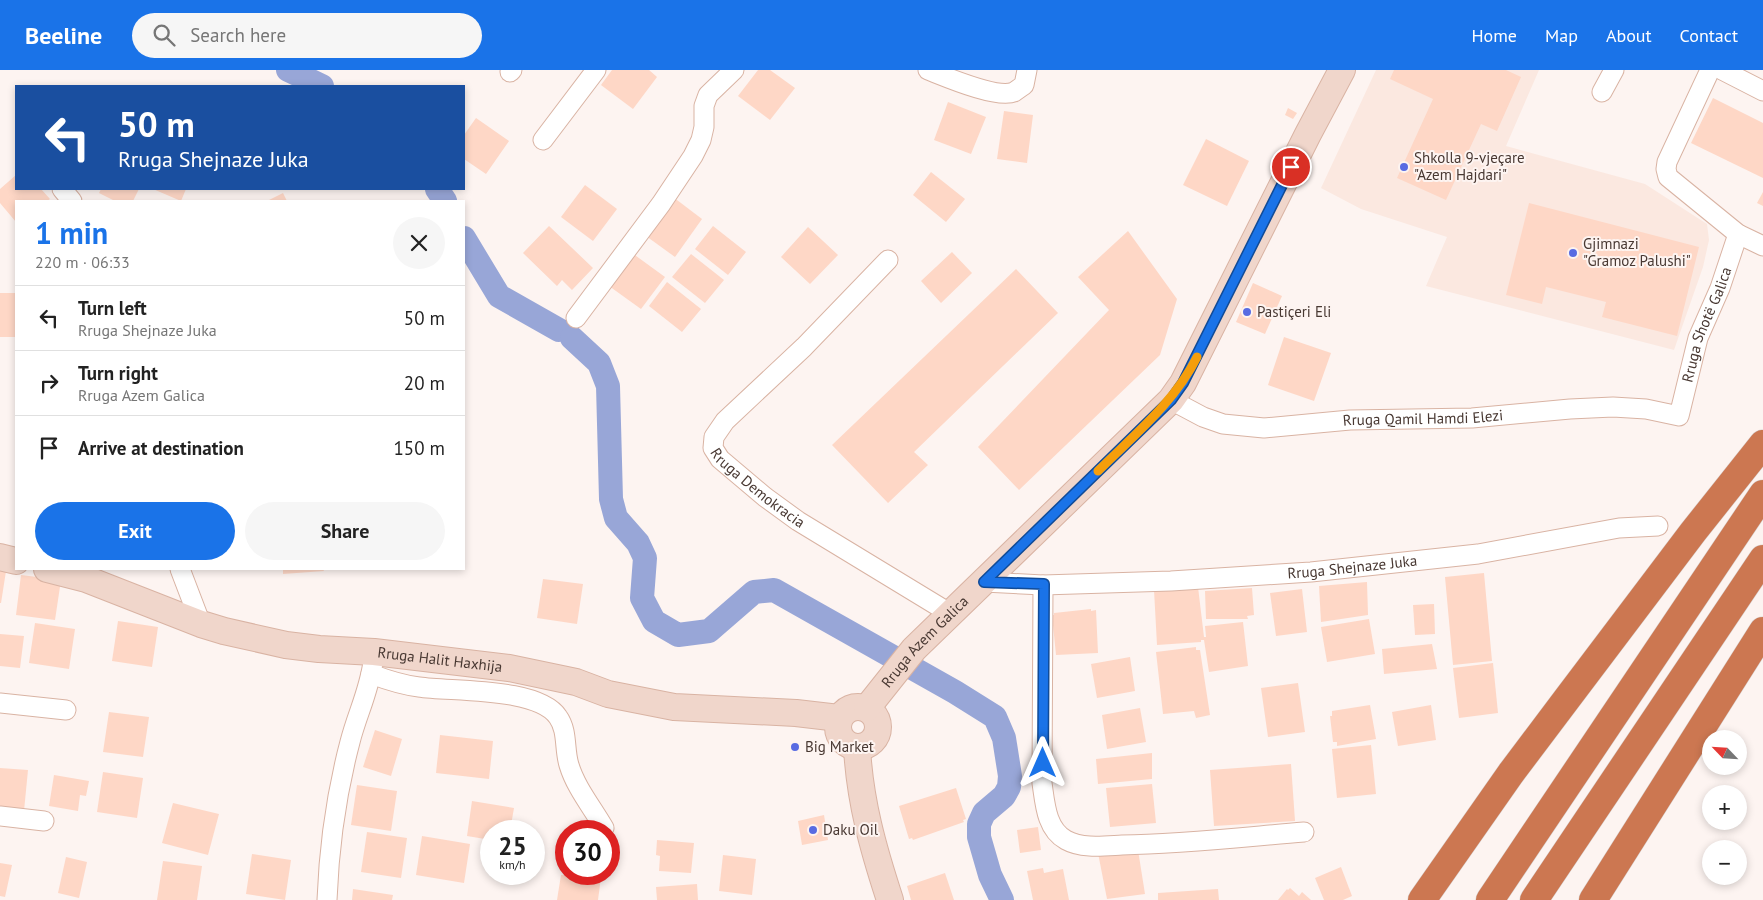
<!DOCTYPE html>
<html lang="en">
<head>
<meta charset="utf-8">
<style>
	body { margin:0; font-family:"PT Sans",sans-serif; background:#f6f6f6; color:#222; height:100vh; display:flex; flex-direction:column; font-size:19px; white-space:nowrap }
	* { box-sizing:border-box; margin:0 }
	p { font-size:16px; color:#767676 }
	.icon { flex:none; width:28px; height:28px; fill:none; stroke:currentColor; stroke-width:2; stroke-linecap:round; stroke-linejoin:round }
	.map { position:relative; flex:1; overflow:hidden }
	.sheet { position:absolute; left:15px; top:130px; width:450px; height:370px; display:flex; flex-direction:column; background:#fff; border-radius:0px; box-shadow:0 2px 8px #0003 }
	.sheet>* { flex:none }
	.guide { position:absolute; left:15px; top:15px; width:450px; height:105px; border-radius:0px; box-shadow:0 2px 8px #0003; background:#1a4fa0; color:#fff; overflow:hidden }
	.needle { width:32px; rotate:295deg }
	.buttons { position:absolute; left:1702px; top:660px; display:grid; gap:10px }
	.buttons a { display:grid; place-items:center; width:45px; height:45px; border-radius:50%; background:#fff; box-shadow:0 2px 8px #0003; font-size:25px }
	.speed { position:absolute; left:480px; top:750px; display:flex; gap:10px; font-size:25px; font-weight:700; text-align:center }
	.speed>* { display:grid; place-content:center; width:65px; height:65px; border-radius:50%; background:#fff; box-shadow:0 2px 8px #0003; line-height:1 }
	.speed small { font-size:12px; font-weight:400 }
	.speed .limit { border:8px solid #d22; background:#fff; color:#111 }
	.pin { position:absolute; display:grid; place-items:center; width:42px; height:42px; color:#fff; margin:-21px; border:2px solid #fff; border-radius:50%; box-shadow:0 1px 5px #0007 }
	.me { position:absolute; width:55px; margin:-28px; rotate:0deg; stroke-linejoin:round; filter:drop-shadow(0 0 4px #0008) }
	.turn { display:flex; align-items:center; gap:18px; height:105px; padding:0 20px; font-size:22px }
	.turn .icon { width:65px; height:65px; stroke-width:2.5 }
	.turn b { display:block; font-size:35px; line-height:42px }
	.round { display:grid; place-items:center; flex:none; width:52px; height:52px; border-radius:26px; background:#f6f6f6 }
	.headline { display:flex; align-items:center; justify-content:space-between; height:85px; padding:0 20px }
	h1 { font-size:30px; font-weight:700; line-height:38px; color:#1a73e8 }
	.button { display:flex; gap:10px; margin-top:auto; padding:10px 20px }
	.button a { flex:1; height:58px; border-radius:30px; background:#1a73e8; color:#fff; font-size:20px; font-weight:700; line-height:58px; text-align:center }
	.button a+a { background:#f6f6f6; color:#222 }
	ul { padding:0; list-style:none }
	li { display:flex; align-items:center; gap:15px; height:65px; padding:0 20px; border-top:1px solid #e0e0e0 }
	li div { flex:1 }
	li b { display:block; font-size:19px }
	li em { font-style:normal }
	header { display:flex; align-items:center; gap:30px; box-sizing:border-box; height:70px; padding:0 25px; background:#1a73e8; color:#fff }
	header strong { font-size:24px }
	nav { display:flex; gap:28px; margin-inline-start:auto; font-size:18px }
	.search { width:350px; height:45px; background:#f6f6f6; display:flex; align-items:center; gap:12px; box-sizing:border-box; padding:0 18px; border-radius:28px; color:#767676; font-size:19px }
	.map>svg:first-child { display:block }
	.built { fill:#fbe8e0 }
	.lines { fill:none; stroke-linecap:round; stroke-linejoin:round }
	.canal { stroke:#98a6d7; stroke-width:24 }
	.building { fill:#fed7c6 }
	.street-casing { stroke:#d9b3a3; stroke-width:21 }
	.secondary-casing { stroke:#d9b3a3; stroke-width:28 }
	.highway-casing { stroke:#d7d3d2; stroke-width:29 }
	.street { stroke:#fff; stroke-width:19 }
	.secondary { stroke:#f0d6cb; stroke-width:26 }
	.highway { stroke:#cc7751; stroke-width:28 }
	.route-casing { stroke:#114b97; stroke-width:12 }
	.route { stroke:#1a73e8; stroke-width:9 }
	.slow { stroke:#f59e0b; stroke-width:9 }
	.poi-dot { fill:#586be2; stroke:#fdf4f1; stroke-width:2 }
	.labels { text-anchor:middle; stroke-width:4; stroke-linejoin:round; paint-order:stroke }
	.poi-label { font-size:15px; fill:#483832; stroke:#fdf4f1; text-anchor:start }
	.street-label { font-size:15px; fill:#483832; stroke:#fdf4f1 }
</style>
</head>
<body>
<header>
<strong>Beeline</strong>
<div class="search"><svg class="icon" aria-label="search" viewBox="0 0 24 24"><circle cx="10" cy="10" r="6"/><path d="M15 15l6 6"/></svg>Search here</div>
<nav><a>Home</a><a>Map</a><a>About</a><a>Contact</a></nav>
</header>
<div class="map">
<svg width="1763" height="830" viewBox="0 0 1763 830">
	<rect width="100%" height="100%" fill="#fdf4f1"/>
	<path class="built" d="M1376,0h163l-33,76 139,38 62,40 2,16 -6,27 -29,83 -248,-64 21,-49 -86,-28 -40,-21z"/>
	<g class="lines">
		<g class="canal">
			<path d="M288,0l34,16"/>
			<path d="M437,119l8,12"/>
			<path d="M464,168l35,58 60,34"/>
			<path d="M572,268l27,25 9,23 3,113 5,19 22,25 7,15 -3,40 12,23 24,14 31,-4 45,-39 20,-2 181,102 40,25 9,21 6,38 -1,11 -5,9 -20,17 -5,11v13l11,38 12,25"/>
		</g>
	</g>
	<g class="building">
		<path d="M612,0h37l8,7 -24,32 -32,-24z"/>
		<path d="M758,0h12l25,18 -25,32 -32,-24z"/>
		<path d="M1394,0h112l15,7 -24,54 -16,-7 -35,76 -49,-22 36,-79 -43,-20z"/>
		<path d="M1713,28l50,25v55l-72,-35z"/>
		<path d="M948,32l38,15 -15,37 -37,-14z"/>
		<path d="M1288,38l9,5 -4,6 -8,-4z"/>
		<path d="M1004,41l29,4 -6,48 -30,-4z"/>
		<path d="M476,48l33,23 -23,33 -22,-15v-24z"/>
		<path d="M1206,69l43,22 -22,45 -44,-21z"/>
		<path d="M931,102l34,27 -19,23 -33,-27z"/>
		<path d="M16,105v14h25l9,10 -3,2h-31v21l-16,-19v-14z"/>
		<path d="M585,115l32,24 -24,32 -32,-24z"/>
		<path d="M101,119h38l-6,12h-18l-16,-8z"/>
		<path d="M153,119h33l-5,12z"/>
		<path d="M1763,122v14l-6,-3z"/>
		<path d="M283,123l4,8h-20z"/>
		<path d="M673,127l29,22 -27,38 -29,-21z"/>
		<path d="M1529,133l170,44 -22,89 -75,-19 4,-15 -60,-15 -4,17 -36,-9z"/>
		<path d="M549,156l44,42 -21,22 -10,-10 -5,6 -34,-33z"/>
		<path d="M713,156l33,26 -18,23 -33,-26z"/>
		<path d="M808,157l30,28 -28,29 -29,-27z"/>
		<path d="M1128,161l49,68 -17,56 -141,135 -41,-43 131,-137 -31,-33z"/>
		<path d="M952,182l20,21 -31,30 -20,-22z"/>
		<path d="M632,183l33,24 -24,32 -32,-23z"/>
		<path d="M691,184l33,26 -19,23 -33,-26z"/>
		<path d="M1016,199l42,44 -144,139 14,13 -40,38 -56,-58z"/>
		<path d="M667,212l34,27 -19,23 -33,-26z"/>
		<path d="M1253,213l29,13 -17,38 -29,-12z"/>
		<rect x="0" y="223" width="16" height="44"/>
		<path d="M1284,267l47,16 -17,48 -46,-16z"/>
		<path d="M283,499h40l1,2 -41,3z"/>
		<path d="M0,500l6,1 -5,32h-1z"/>
		<path d="M1484,503l8,88 -39,4 -8,-88z"/>
		<path d="M21,505l40,5 -6,40 -39,-5z"/>
		<path d="M543,509l40,5 -6,40 -40,-6z"/>
		<path d="M1367,512l1,33 -47,7 -2,-36z"/>
		<path d="M1198,517l6,50h2l-1,-11 38,-4 5,44 -39,6 -5,-32h-3v2l-44,3 -3,-55z"/>
		<path d="M1252,518l2,27 -7,1 1,3h-42l-1,-28z"/>
		<path d="M1302,519l5,43 -31,4 -6,-43z"/>
		<path d="M1434,534l1,30 -20,1 -2,-30z"/>
		<path d="M1091,539v2l5,-1 2,43 -42,2 -4,-40h2v-2z"/>
		<path d="M1369,549l6,35 -48,8 -6,-35z"/>
		<path d="M118,551l40,6 -6,40 -40,-6z"/>
		<path d="M35,553l40,6 -6,40 -40,-6z"/>
		<path d="M0,564l24,2 -4,32 -20,-2z"/>
		<path d="M1432,574l5,25 -53,5 -2,-25z"/>
		<path d="M1196,577v3h4l10,65 -14,3 -2,-7 -31,3 -7,-62z"/>
		<path d="M1130,587l5,34 -38,7 -6,-34z"/>
		<path d="M1493,593l5,50 -39,5 -6,-50z"/>
		<path d="M1298,613l7,49 -37,5 -7,-49z"/>
		<path d="M1370,635l6,34 -39,7v-4h-4l-3,-26h2v-5z"/>
		<path d="M1431,635l5,35 -38,6 -6,-34z"/>
		<path d="M1140,638l6,34 -39,7 -5,-34z"/>
		<path d="M109,642l40,5 -6,40 -40,-5z"/>
		<path d="M375,660l27,9 -11,37 -28,-9z"/>
		<path d="M440,665l53,6 -4,38 -53,-6z"/>
		<path d="M1371,675l5,49 -39,4 -5,-49z"/>
		<path d="M1152,683v26l-54,5 -2,-25z"/>
		<path d="M1291,694l4,57 -81,5 -4,-56z"/>
		<path d="M0,698l28,2 -4,41 -24,-2z"/>
		<path d="M103,702l40,6 -6,40 -40,-6z"/>
		<path d="M54,705l35,6 -3,15 -6,-1 -2,16 -29,-5z"/>
		<path d="M1152,714l4,39 -46,4 -4,-39z"/>
		<path d="M357,715l40,6 -6,40 -40,-6z"/>
		<path d="M956,718l10,31 -3,1 1,2 -51,18 -1,-2 -3,1 -10,-33z"/>
		<path d="M472,731l42,7 -4,23h-19v9l-24,-4z"/>
		<path d="M173,733l46,11 -11,41 -46,-12z"/>
		<path d="M824,745l4,25 -26,5 -4,-24z"/>
		<path d="M1038,757l3,23 -21,3 -3,-23z"/>
		<path d="M367,762l40,6 -6,40 -40,-6z"/>
		<path d="M422,766l48,8 -6,39 -48,-8z"/>
		<path d="M657,770l37,3 -3,30 -32,-2 1,-15 -4,-1z"/>
		<path d="M1138,780l7,44 -38,5 -9,-46z"/>
		<path d="M252,784l39,6 -6,40 -39,-6z"/>
		<path d="M723,785l33,4 -4,36 -33,-4z"/>
		<path d="M66,787l21,5 -8,36 -21,-5z"/>
		<path d="M163,791l39,5 -5,34h-40z"/>
		<path d="M0,793l12,2 -7,32 -5,-1z"/>
		<path d="M1341,797l11,29 -9,4h-19l-9,-22z"/>
		<path d="M1043,798l1,5 19,-4 6,31h-36l-6,-29z"/>
		<path d="M945,803l9,27h-43l-4,-14z"/>
		<path d="M561,805l40,2 -3,23h-41z"/>
		<path d="M697,814l1,16h-41l-1,-13z"/>
		<path d="M1290,818l9,8 3,-4 9,8h-33l9,-11 1,1z"/>
		<path d="M353,819l40,6 -1,5h-40z"/>
		<path d="M1218,819l1,11h-61v-7z"/>
	</g>
	<g class="lines">
		<defs>
			<g id="street">
				<path d="M928,0c18,7 69,29 86,22 3,-2 7,-5 10,-7l3,-15"/>
				<path d="M1710,0l-43,92 -1,7 2,8 70,57 25,12"/>
				<path d="M1722,0l41,21"/>
				<path d="M510,2l2,-2"/>
				<path d="M1602,22l12,-22"/>
				<path d="M543,70l53,-70"/>
				<path d="M62,119l10,12"/>
				<path id="s1" d="M888,190l-84,87 -79,74 -11,16 -1,11 7,11 45,38 33,24 153,93"/>
				<path d="M576,248l85,-114 32,-48 8,-16 3,-13v-21l4,-11 26,-25"/>
				<path id="s2" d="M1171,330l32,17 20,7 41,4 86,-8 122,-2 98,-9 43,-2 33,2 33,7 19,-78 22,-50 18,-54"/>
				<path d="M180,499l21,55"/>
				<path id="s3" d="M984,512l59,3 128,-4 140,-9 167,-18 141,-26 39,-2"/>
				<path d="M1043,515l-1,198c3,20 4,46 24,57 16,9 38,6 56,5 61,-1 122,-8 182,-13"/>
				<path d="M371,604c16,6 31,11 48,13 33,5 119,0 139,30 10,14 6,32 11,48 7,23 23,42 35,63"/>
				<path d="M0,633l66,7"/>
				<path d="M0,746l44,5"/>
				<path d="M327,830c2,-54 9,-105 23,-158 7,-28 19,-50 23,-80"/>
			</g>
			<g id="secondary">
				<path d="M0,487l16,4"/>
				<path id="s4" d="M47,499l39,10 115,45 23,7 62,14 33,4 55,3 135,16 67,14 32,12 66,13 122,6 43,5"/>
				<circle cx="858" cy="657" r="20"/>
				<path id="s5" d="M867,638l47,-59 257,-249 12,-17 125,-249 34,-64"/>
				<path d="M857,678c3,54 16,100 33,152"/>
			</g>
			<g id="highway">
				<path d="M1422,830l89,-127 55,-73 127,-168 70,-88"/>
				<path d="M1490,830l273,-406"/>
				<path d="M1534,830l229,-341"/>
				<path d="M1593,830l170,-269"/>
			</g>
		</defs>
		<use href="#street" class="street-casing"/>
		<use href="#secondary" class="secondary-casing"/>
		<use href="#highway" class="highway-casing"/>
		<use href="#street" class="street"/>
		<use href="#secondary" class="secondary"/>
		<use href="#highway" class="highway"/>
	</g>
	<g class="lines">
		<defs>
			<path id="route" d="M1043,693l1,-179 -60,-2 187,-182 12,-17 108,-216"/>
		</defs>
		<use href="#route" class="route-casing"/>
		<use href="#route" class="route"/>
		<path class="slow" d="M1098,401c36,-36 76,-68 99,-114"/>
	</g>
	<g class="poi-dot">
		<circle cx="1404" cy="97" r="5"/>
		<circle cx="1573" cy="183" r="5"/>
		<circle cx="1247" cy="242" r="5"/>
		<circle cx="795" cy="677" r="5"/>
		<circle cx="813" cy="760" r="5"/>
	</g>
	<g class="labels">
		<g class="poi-label">
			<text x="1414" y="93">Shkolla 9-vjeçare<tspan x="1414" dy="17">"Azem Hajdari"</tspan></text>
			<text x="1583" y="179">Gjimnazi<tspan x="1583" dy="17">"Gramoz Palushi"</tspan></text>
			<text x="1257" y="247">Pastiçeri Eli</text>
			<text x="805" y="682">Big Market</text>
			<text x="823" y="765">Daku Oil</text>
		</g>
		<g class="street-label">
			<text dy="5" stroke="none"><textPath href="#s2" startOffset="611">Rruga Shotë Galica</textPath></text>
			<text dy="5" stroke="none"><textPath href="#s2" startOffset="258">Rruga Qamil Hamdi Elezi</textPath></text>
			<text dy="5" stroke="none"><textPath href="#s1" startOffset="320">Rruga Demokracia</textPath></text>
			<text dy="5" stroke="none"><textPath href="#s3" startOffset="369">Rruga Shejnaze Juka</textPath></text>
			<text dy="5" stroke="none"><textPath href="#s5" startOffset="88">Rruga Azem Galica</textPath></text>
			<text dy="5" stroke="none"><textPath href="#s4" startOffset="406">Rruga Halit Haxhija</textPath></text>
		</g>
	</g>
</svg>
<div class="buttons">
<a><svg class="needle" viewBox="-14 -14 28 28"><path d="M0-13l5 13h-10z" fill="#e53935"/><path d="M0 13l5-13h-10z" fill="#767676"/></svg></a>
<a>+</a>
<a>−</a>
</div>
<div class="speed"><div>25<small>km/h</small></div><div class="limit">30</div></div>
<div class="pin" style="left:1291px;top:97px;background:#d93025"><svg class="icon" aria-label="arrive" viewBox="0 0 24 24"><path d="M6 21V4h12l-3 4 3 4H6"/></svg></div>
<svg class="me" style="left:1043px;top:693px" viewBox="-20 -20 40 40"><path d="M0-17L14 15 0 8-14 15z" fill="#1a73e8" stroke="#fff" stroke-width="4"/></svg>
<div class="guide">
<div class="turn"><svg class="icon" aria-label="left" viewBox="0 0 24 24"><path d="M17 20v-9H6M10 6l-5 5 5 5"/></svg><div><b>50 m</b>Rruga Shejnaze Juka</div></div>
</div>
<section class="sheet">
<div class="headline"><div><h1>1 min</h1><p>220 m · 06:33</p></div><a class="round"><svg class="icon" aria-label="close" viewBox="0 0 24 24"><path d="M6 6l12 12M18 6L6 18"/></svg></a></div>
<ul>
<li><svg class="icon" aria-label="left" viewBox="0 0 24 24"><path d="M17 20v-9H6M10 6l-5 5 5 5"/></svg><div><b>Turn left</b><p>Rruga Shejnaze Juka</p></div><em>50 m</em></li>
<li><svg class="icon" aria-label="right" viewBox="0 0 24 24"><path d="M7 20v-9h11M14 6l5 5-5 5"/></svg><div><b>Turn right</b><p>Rruga Azem Galica</p></div><em>20 m</em></li>
<li><svg class="icon" aria-label="arrive" viewBox="0 0 24 24"><path d="M6 21V4h12l-3 4 3 4H6"/></svg><div><b>Arrive at destination</b></div><em>150 m</em></li>
</ul>
<div class="button"><a>Exit</a><a>Share</a></div>
</section>
</div>
</body>
</html>
